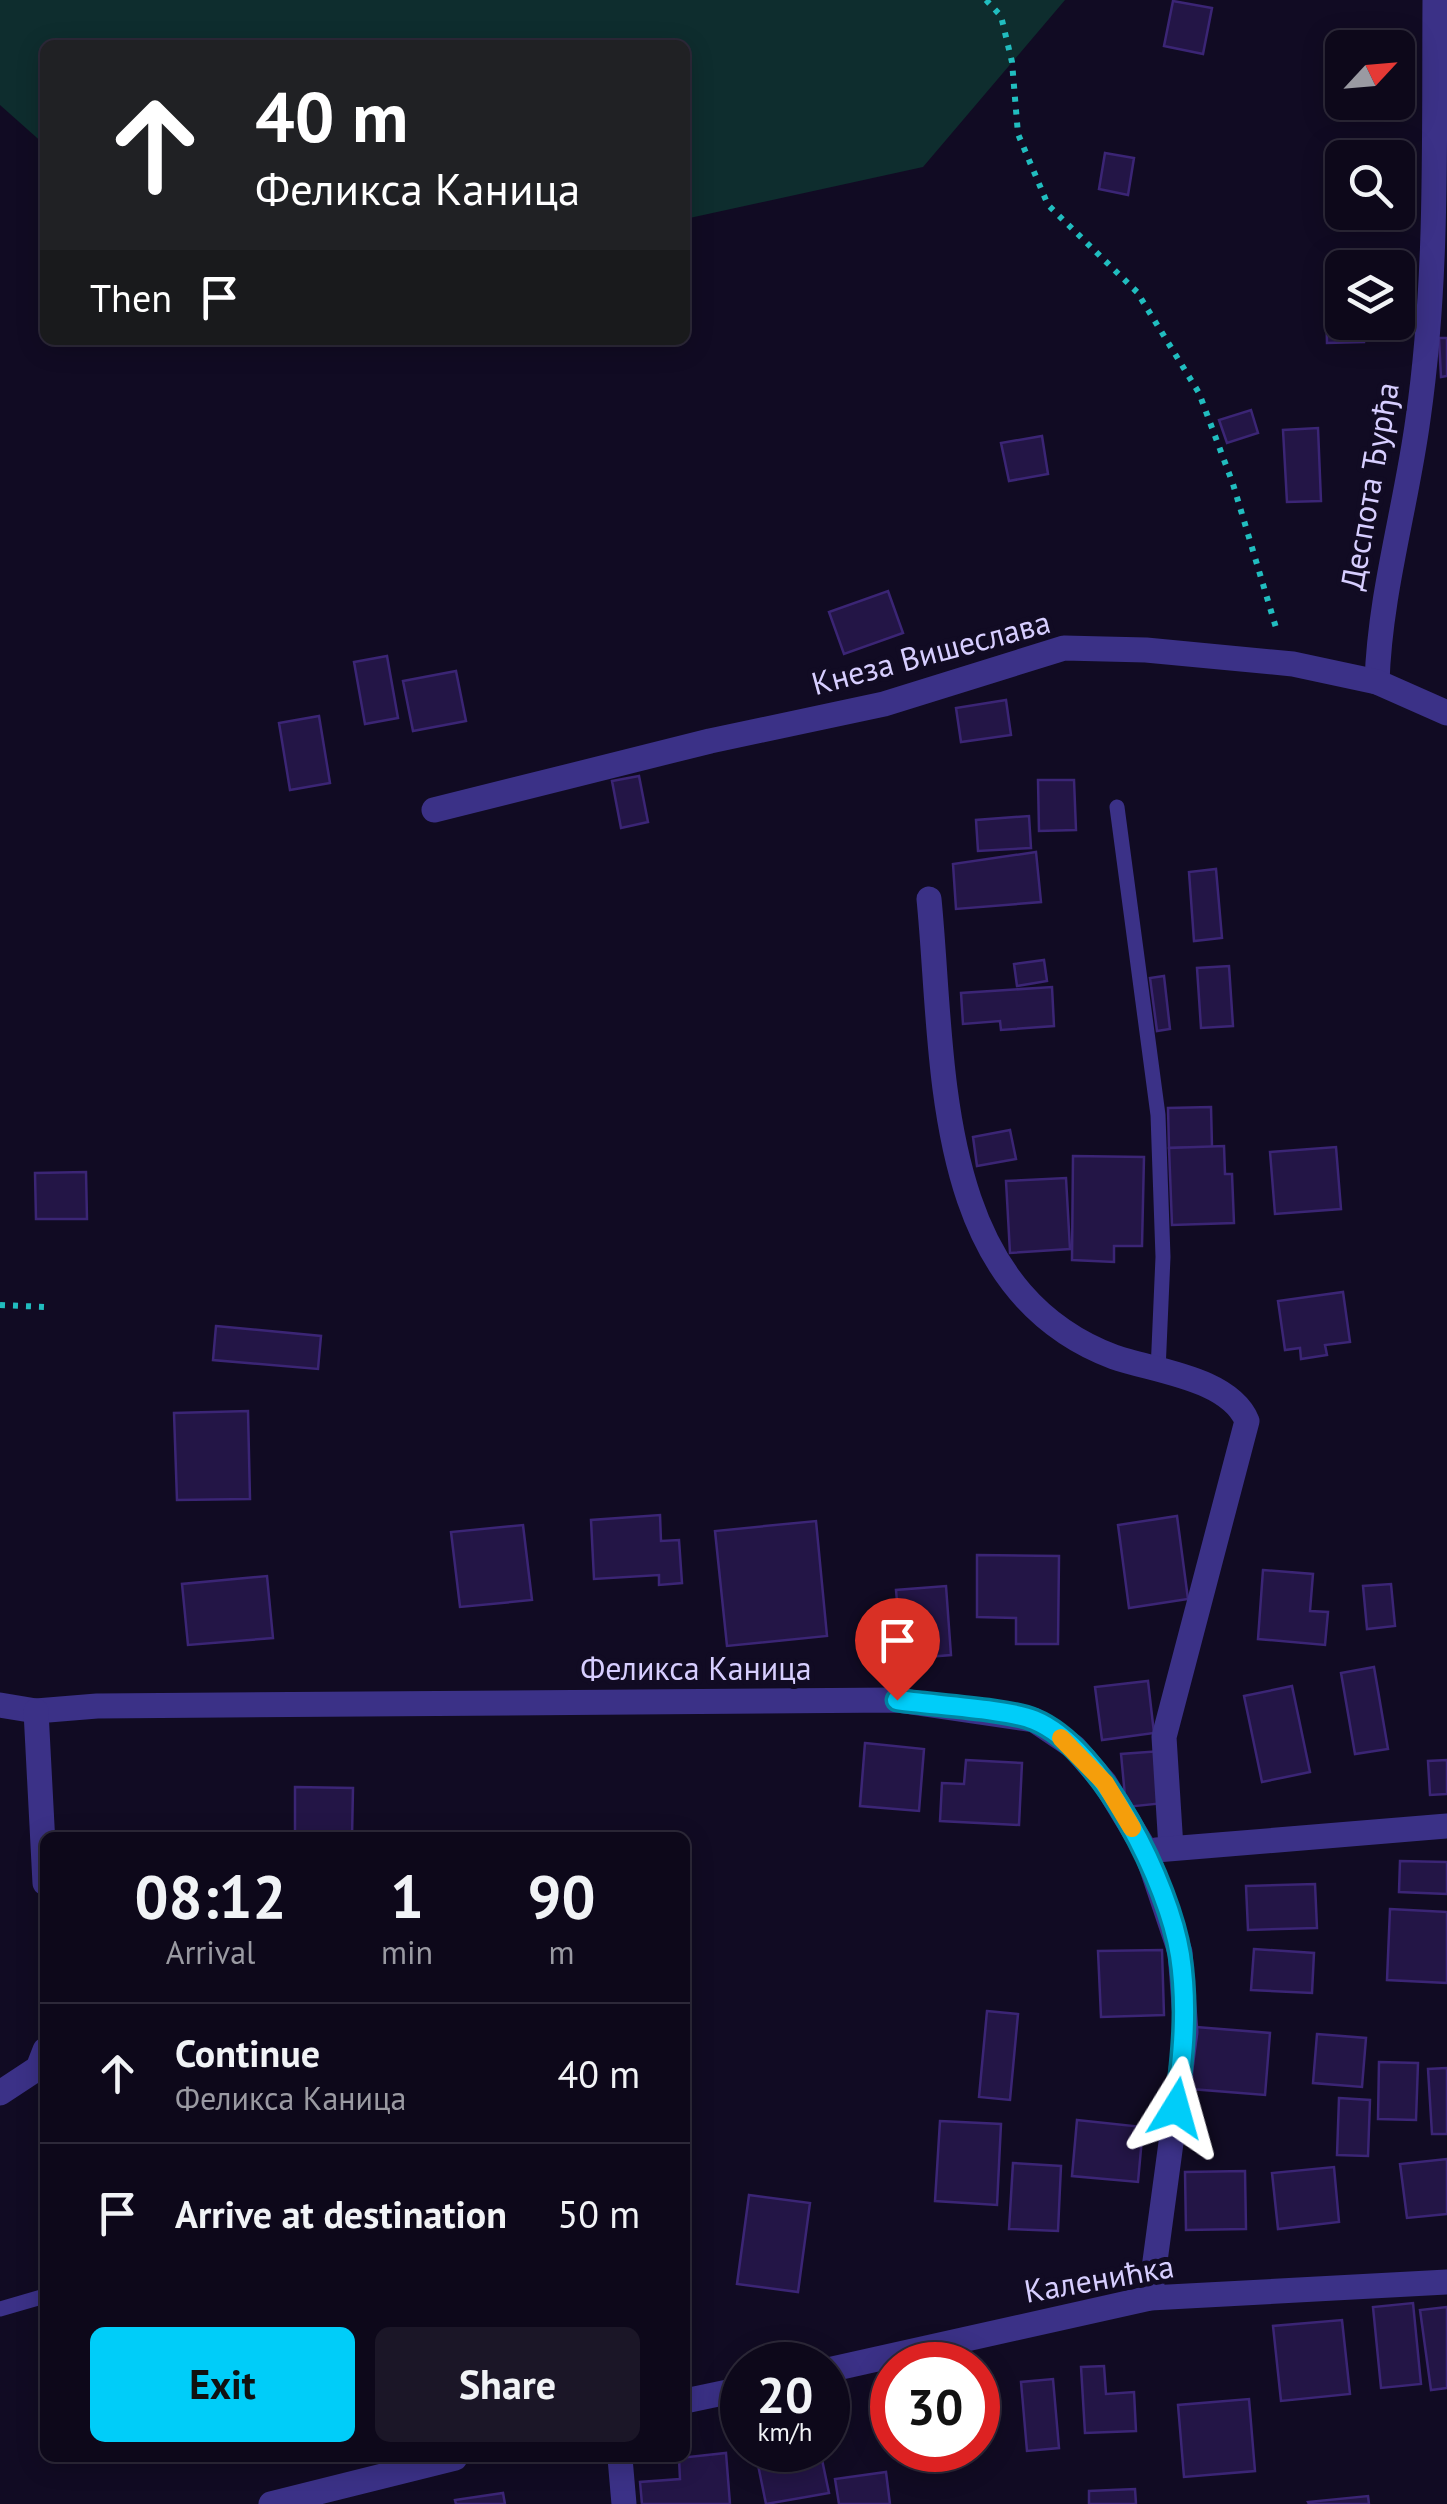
<!DOCTYPE html>
<html lang="en">
<head>
<meta charset="utf-8">
<style>
	body { margin:0; font-family:"PT Sans",sans-serif; background:#1b1627; color:#f1f3f6; height:100vh; display:flex; flex-direction:column; font-size:38px; white-space:nowrap }
	* { box-sizing:border-box; margin:0 }
	p { font-size:32px; color:#9a9aa2 }
	.icon { flex:none; width:55px; height:55px; fill:none; stroke:currentColor; stroke-width:2; stroke-linecap:round; stroke-linejoin:round }
	.map { position:relative; flex:1; overflow:hidden }
	.sheet { position:absolute; left:40px; top:1832px; width:650px; height:630px; display:flex; flex-direction:column; background:#0d081a; border-radius:15px; box-shadow:0 5px 25px #0003,0 0 0 2px #2d2939 }
	.sheet>* { flex:none }
	.guide { position:absolute; left:40px; top:40px; width:650px; height:305px; border-radius:15px; box-shadow:0 5px 25px #0003,0 0 0 2px #2d2939; background:#202124; color:#fff; overflow:hidden }
	.needle { width:65px; rotate:64deg }
	.tools { position:absolute; left:1325px; top:30px; display:grid; gap:20px }
	.tools a { display:grid; place-items:center; width:90px; height:90px; border-radius:15px; background:#0d081a; box-shadow:0 5px 25px #0003,0 0 0 2px #2d2939; font-size:50px }
	.speed { position:absolute; left:720px; top:2342px; display:flex; gap:20px; font-size:50px; font-weight:700; text-align:center }
	.speed>* { display:grid; place-content:center; width:130px; height:130px; border-radius:50%; background:#0d081a; box-shadow:0 5px 25px #0003,0 0 0 2px #2d2939; line-height:1 }
	.speed small { font-size:25px; font-weight:400 }
	.speed .limit { border:15px solid #d22; background:#fff; color:#111 }
	.pin { position:absolute; display:grid; place-items:center; width:85px; height:85px; color:#fff; margin:-102px -42px; border-radius:50% 50% 50% 0; rotate:-45deg; box-shadow:0 0 10px #0007 }
	.pin .icon { rotate:45deg }
	.me { position:absolute; width:110px; margin:-55px; rotate:8deg; stroke-linejoin:round; filter:drop-shadow(0 0 8px #0008) }
	.turn { display:flex; align-items:center; gap:35px; height:210px; padding:0 50px; font-size:45px }
	.turn .icon { width:130px; height:130px; stroke-width:2.5 }
	.turn b { display:block; font-size:70px; line-height:85px }
	.then { display:flex; align-items:center; height:95px; padding:0 50px; background:#0003; gap:20px; font-size:38px }
	.eta { display:flex; justify-content:space-evenly; align-items:center; height:170px; text-align:center }
	.eta b { font-size:60px; font-weight:600; line-height:70px }
	.cta { display:flex; gap:20px; margin-top:auto; padding:20px 50px }
	.cta a { flex:1; height:115px; border-radius:15px; background:#00cdf9; color:#111; font-size:40px; font-weight:600; line-height:115px; text-align:center }
	.cta a+a { background:#1b1627; color:#f1f3f6 }
	ul { padding:0; list-style:none }
	li { display:flex; align-items:center; gap:30px; height:140px; padding:0 50px; border-top:2px solid #2d2939 }
	li div { flex:1 }
	li b { display:block; font-size:38px }
	li em { font-style:normal }
	.map>svg:first-child { display:block }
	.green { fill:#0e2d2e }
	.building { fill:#231546; stroke:#3b2575; stroke-width:2.5 }
	.lines { fill:none; stroke-linecap:round; stroke-linejoin:round }
	.path { stroke:#21bdbf; stroke-width:6; stroke-dasharray:5 8; stroke-linecap:butt }
	.service { stroke:#3b3187; stroke-width:15 }
	.minor { stroke:#3b3187; stroke-width:25 }
	.route-casing { stroke:#0085a2; stroke-width:25 }
	.route { stroke:#00cdf9; stroke-width:18 }
	.slow { stroke:#f59e0b; stroke-width:18 }
	.labels { text-anchor:middle; stroke-width:10; stroke-linejoin:round; paint-order:stroke }
	.street-label { font-size:32px; fill:#d7ceff; stroke:#110b23 }
</style>
</head>
<body>
<div class="map">
<svg width="1447" height="2504" viewBox="0 0 1447 2504">
	<rect width="100%" height="100%" fill="#110b23"/>
	<path class="green" d="M0,0h1065l-142,167 -238,52v-174h-640v100l-45,-40z"/>
	<g class="building">
		<path d="M1173,1l39,7 -9,46 -39,-8z"/>
		<path d="M1105,153l29,5 -6,37 -29,-6z"/>
		<path d="M1342,302v20h22v20l-37,1 -1,-40z"/>
		<path d="M1439,338h8v38l-6,1z"/>
		<path d="M1251,410l7,23 -31,10 -8,-23z"/>
		<path d="M1318,428l3,73 -34,1 -4,-72z"/>
		<path d="M1042,436l6,38 -39,7 -8,-38z"/>
		<path d="M888,591l15,42 -59,21 -15,-42z"/>
		<path d="M387,656l11,62 -33,6 -11,-62z"/>
		<path d="M456,671l10,50 -53,10 -10,-50z"/>
		<path d="M1006,700l5,35 -50,7 -5,-34z"/>
		<path d="M319,716l11,67 -40,7 -11,-67z"/>
		<path d="M639,776l9,46 -27,6 -9,-47z"/>
		<path d="M1038,780h36l2,50 -37,1z"/>
		<path d="M1029,816l2,32 -53,3 -2,-31z"/>
		<path d="M1036,852l5,50 -85,7 -3,-45z"/>
		<path d="M1216,869l6,69 -28,3 -5,-69z"/>
		<path d="M1044,960l3,21 -30,5 -3,-22z"/>
		<path d="M1229,966l4,60 -32,2 -4,-60z"/>
		<path d="M1164,976l6,53 -13,2 -7,-53z"/>
		<path d="M1052,987l2,39 -53,4 -1,-9 -37,3 -2,-31z"/>
		<path d="M1211,1107l1,40 -43,1 -1,-40z"/>
		<path d="M1010,1130l6,29 -39,7 -4,-29z"/>
		<path d="M1224,1146l1,28h7l2,49 -62,2 -3,-77z"/>
		<path d="M1336,1147l5,62 -66,5 -5,-62z"/>
		<path d="M1073,1156l71,1 -2,89h-28v16l-42,-2z"/>
		<path d="M86,1172l1,47h-51l-1,-46z"/>
		<path d="M1066,1178l4,71 -60,4 -4,-72z"/>
		<path d="M1343,1292l7,50 -25,3 2,10 -26,4 -1,-11 -15,2 -7,-49z"/>
		<path d="M216,1326l105,10 -3,33 -105,-9z"/>
		<path d="M248,1411l2,88 -73,1 -3,-87z"/>
		<path d="M660,1515l1,26 18,-1 3,43 -23,2v-10l-65,4 -3,-59z"/>
		<path d="M1177,1516l11,83 -59,9 -11,-83z"/>
		<path d="M816,1521l11,115 -100,10 -12,-115z"/>
		<path d="M523,1525l9,75 -72,7 -9,-75z"/>
		<path d="M977,1555l82,1 -1,88h-42v-26l-39,-1z"/>
		<path d="M1263,1570l50,4 -3,37 18,1 -3,33 -67,-6z"/>
		<path d="M267,1576l6,62 -85,7 -6,-61z"/>
		<path d="M1391,1584l4,42 -28,3 -4,-43z"/>
		<path d="M946,1586l5,69 -49,4 -6,-69z"/>
		<path d="M1374,1667l14,82 -33,5 -14,-81z"/>
		<path d="M1148,1681l6,52 -52,7 -7,-53z"/>
		<path d="M1292,1686l18,86 -48,10 -18,-86z"/>
		<path d="M865,1743l59,6 -5,62 -59,-5z"/>
		<path d="M1161,1751l4,52 -39,4 -5,-53z"/>
		<path d="M966,1760l56,3 -3,62 -79,-4 2,-38 22,1z"/>
		<path d="M1447,1760v34l-17,1 -2,-34z"/>
		<path d="M295,1787l58,1 -1,50h-57z"/>
		<path d="M1400,1861l47,1v32l-48,-2z"/>
		<path d="M1315,1884l2,44 -69,2 -2,-44z"/>
		<path d="M1390,1909l57,3v71l-60,-3z"/>
		<path d="M1254,1949l60,4 -2,40 -61,-3z"/>
		<path d="M1162,1950l2,65 -63,2 -3,-66z"/>
		<path d="M987,2011l31,3 -8,86 -31,-3z"/>
		<path d="M1196,2027l74,6 -5,62 -74,-6z"/>
		<path d="M1317,2034l49,4 -4,49 -49,-4z"/>
		<path d="M1379,2062l39,1 -2,57 -38,-1z"/>
		<path d="M1447,2068v66h-15l-4,-65z"/>
		<path d="M1339,2098l31,2 -2,56 -31,-1z"/>
		<path d="M1077,2120l66,7 -5,55 -66,-6z"/>
		<path d="M940,2121l61,3 -4,81 -62,-4z"/>
		<path d="M1447,2159v55l-40,4 -7,-54z"/>
		<path d="M1013,2163l48,3 -3,65 -49,-2z"/>
		<path d="M1334,2167l5,55 -61,7 -6,-56z"/>
		<path d="M1245,2171l1,58 -60,1 -1,-58z"/>
		<path d="M749,2195l61,8 -12,89 -61,-8z"/>
		<path d="M1413,2303l8,81 -40,4 -8,-81z"/>
		<path d="M1447,2307v81l-16,2 -11,-80z"/>
		<path d="M1342,2320l8,74 -69,7 -8,-75z"/>
		<path d="M1104,2366l2,28 28,-2 2,39 -51,2 -4,-66z"/>
		<path d="M1053,2379l6,69 -32,3 -6,-69z"/>
		<path d="M1249,2399l6,72 -71,6 -6,-72z"/>
		<path d="M755,2450h65l9,43 -63,11z"/>
		<path d="M726,2453l4,51h-88l-2,-22 40,-3 -1,-21z"/>
		<path d="M886,2472l4,32h-51l-4,-25z"/>
		<path d="M1135,2489l1,15h-47v-13z"/>
		<path d="M503,2493l2,11h-49l-1,-4z"/>
		<path d="M1368,2496l1,8h-60l-1,-2z"/>
	</g>
	<g class="lines">
		<g class="path">
			<path d="M986,0l15,16 11,46 6,72 30,71 89,87 62,101 34,91 44,147"/>
			<path d="M0,1305l46,2"/>
		</g>
		<g class="service">
			<path d="M1117,807l41,308 5,142 -5,114"/>
			<path d="M0,2309l45,-13"/>
		</g>
		<g class="minor">
			<path d="M1377,682c3,-90 29,-174 41,-263 20,-139 16,-279 17,-419"/>
			<path d="M434,810l276,-69 174,-37 180,-56 82,2 147,14 84,18 70,31"/>
			<path d="M929,899c16,161 1,389 185,458 40,14 115,21 133,64l-83,316 7,111"/>
			<path d="M0,1705l36,6 61,-5 800,-6 137,20 40,27 31,36 41,68 34,101 6,80 -36,266"/>
			<path d="M36,1711l9,172"/>
			<path d="M1156,1850l291,-24"/>
			<path d="M0,2093l38,-25 7,-18"/>
			<path d="M828,2370l322,-72 297,-16"/>
			<path d="M685,2401l57,-12"/>
			<path d="M620,2458l4,46"/>
			<path d="M271,2504l184,-46"/>
		</g>
	</g>
	<g class="lines">
		<defs>
			<path id="route" d="M897,1700c33,5 111,9 137,20 69,28 135,165 146,235 8,52 3,101 -4,153"/>
		</defs>
		<use href="#route" class="route-casing"/>
		<use href="#route" class="route"/>
		<path class="slow" d="M1061,1738l44,45 27,45"/>
	</g>
	<g class="labels">
		<g class="street-label">
			<text transform="translate(1370 486) rotate(-80)" y="11">Деспота Ђурђа</text>
			<text transform="translate(931 653) rotate(-15)" y="11">Кнеза Вишеслава</text>
			<text x="696" y="1680">Феликса Каница</text>
			<text transform="translate(1099 2279) rotate(-10)" y="11">Каленићка</text>
		</g>
	</g>
</svg>
<div class="tools">
<a><svg class="needle" viewBox="-14 -14 28 28"><path d="M0-13l5 13h-10z" fill="#e53935"/><path d="M0 13l5-13h-10z" fill="#9a9aa2"/></svg></a>
<a><svg class="icon" aria-label="search" viewBox="0 0 24 24"><circle cx="10" cy="10" r="6"/><path d="M15 15l6 6"/></svg></a>
<a><svg class="icon" aria-label="layers" viewBox="0 0 24 24"><path d="M12 4l9 5-9 5-9-5zM3 14l9 5 9-5"/></svg></a>
</div>
<div class="speed"><div>20<small>km/h</small></div><div class="limit">30</div></div>
<div class="pin" style="left:897px;top:1700px;background:#d93025"><svg class="icon" aria-label="arrive" viewBox="0 0 24 24"><path d="M6 21V4h12l-3 4 3 4H6"/></svg></div>
<svg class="me" style="left:1176px;top:2108px" viewBox="-20 -20 40 40"><path d="M0-17L14 15 0 8-14 15z" fill="#00cdf9" stroke="#fff" stroke-width="4"/></svg>
<div class="guide">
<div class="turn"><svg class="icon" aria-label="ahead" viewBox="0 0 24 24"><path d="M12 20V5M6 11l6-6 6 6"/></svg><div><b>40 m</b>Феликса Каница</div></div>
<div class="then">Then<svg class="icon" aria-label="arrive" viewBox="0 0 24 24"><path d="M6 21V4h12l-3 4 3 4H6"/></svg></div>
</div>
<section class="sheet">
<div class="eta">
<div><b>08:12</b><p>Arrival</p></div>
<div><b>1</b><p>min</p></div>
<div><b>90</b><p>m</p></div>
</div>
<ul>
<li><svg class="icon" aria-label="ahead" viewBox="0 0 24 24"><path d="M12 20V5M6 11l6-6 6 6"/></svg><div><b>Continue</b><p>Феликса Каница</p></div><em>40 m</em></li>
<li><svg class="icon" aria-label="arrive" viewBox="0 0 24 24"><path d="M6 21V4h12l-3 4 3 4H6"/></svg><div><b>Arrive at destination</b></div><em>50 m</em></li>
</ul>
<div class="cta"><a>Exit</a><a>Share</a></div>
</section>
</div>
</body>
</html>
